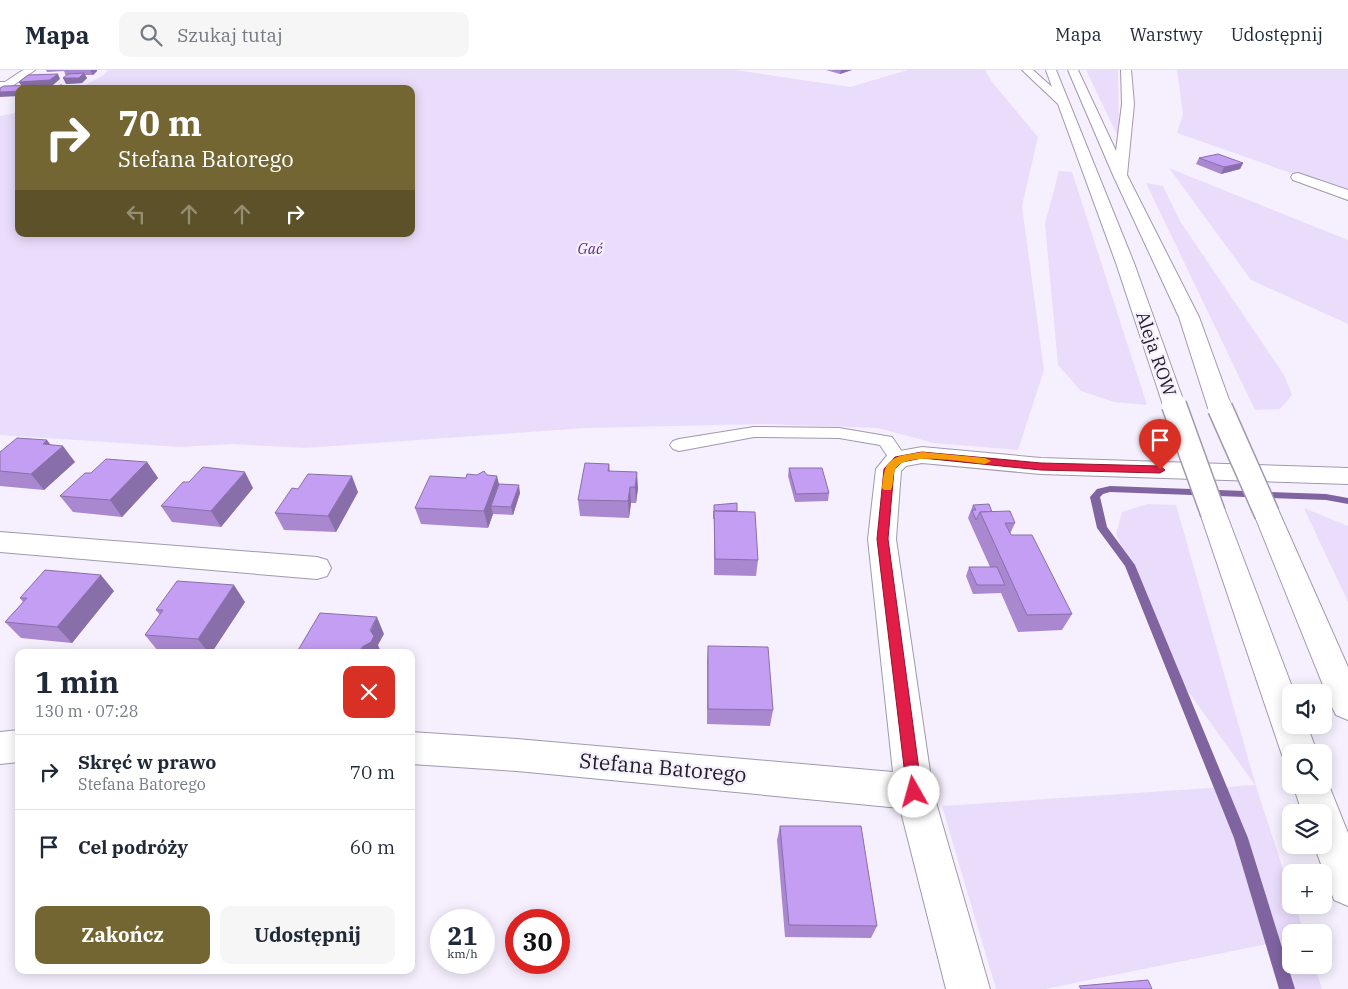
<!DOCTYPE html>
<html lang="pl">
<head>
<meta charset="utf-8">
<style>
	body { margin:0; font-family:"IBM Plex Serif",serif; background:#f6f6f7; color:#1f2937; height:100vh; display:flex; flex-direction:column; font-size:19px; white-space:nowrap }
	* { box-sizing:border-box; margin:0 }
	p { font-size:16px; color:#747a83 }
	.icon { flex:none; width:28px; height:28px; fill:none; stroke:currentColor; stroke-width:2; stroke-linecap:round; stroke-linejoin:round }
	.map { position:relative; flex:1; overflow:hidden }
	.sheet { position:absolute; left:15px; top:579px; width:400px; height:325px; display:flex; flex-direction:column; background:#fff; border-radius:10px; box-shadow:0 2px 12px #0003 }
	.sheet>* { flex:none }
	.banner { position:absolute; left:15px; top:15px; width:400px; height:152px; border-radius:10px; box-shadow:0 2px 12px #0003; background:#736633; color:#fff; overflow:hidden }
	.fabs { position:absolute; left:1282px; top:614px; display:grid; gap:10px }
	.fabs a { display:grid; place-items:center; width:50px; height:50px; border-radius:10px; background:#fff; box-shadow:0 2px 12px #0003; font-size:25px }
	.speed { position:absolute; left:430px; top:839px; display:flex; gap:10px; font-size:25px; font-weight:700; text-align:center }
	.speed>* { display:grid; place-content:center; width:65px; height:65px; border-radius:50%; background:#fff; box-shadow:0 2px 12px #0003; line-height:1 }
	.speed small { font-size:12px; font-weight:400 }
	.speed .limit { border:8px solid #d22; background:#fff; color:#111 }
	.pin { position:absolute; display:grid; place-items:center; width:42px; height:42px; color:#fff; margin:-51px -21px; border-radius:50% 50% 50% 0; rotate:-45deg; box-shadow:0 0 5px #0007 }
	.pin .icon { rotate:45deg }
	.me { position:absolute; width:55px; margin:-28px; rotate:353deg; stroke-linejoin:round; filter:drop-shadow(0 0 4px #0008) }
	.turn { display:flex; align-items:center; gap:18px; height:105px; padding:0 20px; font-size:22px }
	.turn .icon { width:65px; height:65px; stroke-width:2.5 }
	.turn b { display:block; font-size:35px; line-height:42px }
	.lanes { display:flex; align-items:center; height:48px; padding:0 20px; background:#0003; justify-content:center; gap:25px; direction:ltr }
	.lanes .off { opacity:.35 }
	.round { display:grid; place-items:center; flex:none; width:52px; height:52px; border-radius:10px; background:#f6f6f7 }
	.overview { display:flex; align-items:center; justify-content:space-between; height:85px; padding:0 20px }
	h1 { font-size:30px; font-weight:700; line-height:38px }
	.button { display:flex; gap:10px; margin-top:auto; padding:10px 20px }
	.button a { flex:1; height:58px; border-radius:10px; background:#736633; color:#fff; font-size:20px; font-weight:700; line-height:58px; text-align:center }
	.button a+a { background:#f6f6f7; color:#1f2937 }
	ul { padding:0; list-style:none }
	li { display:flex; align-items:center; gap:15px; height:75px; padding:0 20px; border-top:1px solid #e0e1e3 }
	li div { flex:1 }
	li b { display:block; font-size:19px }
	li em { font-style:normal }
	header { display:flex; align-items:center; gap:30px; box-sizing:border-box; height:70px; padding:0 25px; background:#fff; border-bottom:1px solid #e0e1e3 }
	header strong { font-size:24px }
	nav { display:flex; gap:28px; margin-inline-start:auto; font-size:18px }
	.search { width:350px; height:45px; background:#f6f6f7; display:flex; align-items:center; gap:12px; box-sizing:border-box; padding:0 18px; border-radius:10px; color:#747a83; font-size:19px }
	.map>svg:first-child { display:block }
	.green { fill:#e9ddfb }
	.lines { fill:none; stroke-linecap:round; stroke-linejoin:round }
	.stream { fill:#7f64a0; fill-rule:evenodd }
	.service-casing { stroke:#a198ae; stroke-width:2 }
	.minor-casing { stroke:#a198ae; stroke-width:2 }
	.primary-casing { stroke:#a198ae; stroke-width:2 }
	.service { fill:#fff; fill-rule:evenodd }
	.minor { fill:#fff; fill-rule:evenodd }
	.primary { fill:#fff; fill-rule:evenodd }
	.primary-bridge-casing { stroke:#a198ae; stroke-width:27; stroke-linecap:butt }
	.primary-bridge { stroke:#fff; stroke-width:24 }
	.wall { fill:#a988d0 }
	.shaded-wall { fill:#896fa9 }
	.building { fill:#c49ef2; stroke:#896fa9 }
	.route { fill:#e11d48; stroke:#92132f }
	.slow { fill:#f59e0b }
	.labels { text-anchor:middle; stroke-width:4.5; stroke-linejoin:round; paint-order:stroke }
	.far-park-label { font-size:15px; font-style:italic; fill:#5b2788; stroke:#f6f0fe }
	.street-label { font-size:18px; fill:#201d25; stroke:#f6f0fe }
	.near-street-label { font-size:21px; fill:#201d25; stroke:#f6f0fe }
</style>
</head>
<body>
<header>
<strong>Mapa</strong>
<div class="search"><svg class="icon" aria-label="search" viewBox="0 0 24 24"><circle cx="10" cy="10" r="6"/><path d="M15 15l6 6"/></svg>Szukaj tutaj</div>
<nav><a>Mapa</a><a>Warstwy</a><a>Udostępnij</a></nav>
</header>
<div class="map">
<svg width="1348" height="919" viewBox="0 0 1348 919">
	<rect width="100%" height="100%" fill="#f6f0fe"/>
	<g class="green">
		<path d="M108,0h628l114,17 58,-17h77l7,12 46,55 -16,69 22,164 -26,80 -84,-7 -56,-15 -115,-4 -177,4 -281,20 -73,-4 -52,3 -180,-12v-319l19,-4v122h392v-145h-333l26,-14z"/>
		<path d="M1086,0h32l1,69z"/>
		<path d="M1177,0h171v123l-171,-60 6,-19z"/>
		<path d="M1169,98l179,72v84l-97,-44z"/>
		<path d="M1059,101l13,1 75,233 -33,-3 -33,-11 -23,-26 -13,-141z"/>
		<path d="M1146,113l17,3 17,35 104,154 8,20 -12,14 -25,1z"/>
		<path d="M1147,434l29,1 80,281 35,108v11h4l9,27h-13v33h23l8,24h-30l-10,-48 -237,48h-49l-54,-183 313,-21 -83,-116 -56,-135 6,-22z"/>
		<path d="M1304,438l44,18v76l-39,-83z"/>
	</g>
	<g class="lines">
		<path class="stream" d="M1110,416l216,8 22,4v6l-22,-4 -216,-8 -7,2 -3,3 7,30 28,38 113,273 47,151h-16l-45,-151 -109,-272 -28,-38 -7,-31 7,-8z"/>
		<defs>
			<path id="service" d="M754,357l85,1 47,8 6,1 15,22 -3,4 -6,2 -6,-2 -12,-18 -41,-7 -85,-1 -75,14 -6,-2 -3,-4 3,-4 6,-2z"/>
			<g id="minor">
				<path d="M23,0h12l-24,17 -11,1v-6h5z"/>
				<path d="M1298,103l50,17v10l-55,-20 -2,-3 2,-3z"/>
				<path d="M922,377l119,11 307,10v16l-307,-10 -119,-11 -16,3 -5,5 -5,68 37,253 57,197h-44l-46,-181 -383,-37 -106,-7v-32l106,7 376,33 -25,-233 8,-70 13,-16z"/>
				<path d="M0,462l317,25 10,3 4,8 -4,8 -10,3 -317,-27z"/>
				<path d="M19,660v32l-19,2v-32z"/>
			</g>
			<g id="primary">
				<path d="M1022,0h11l19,17 -6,-17h10l78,193 51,142 -3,5 -8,2 -8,-2 -3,-5 -47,-142 -58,-159z"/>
				<path d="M1068,0h10l38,81 6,-47 -1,-34h10l3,34 -7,71 72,142 33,91 -4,5 -8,2 -8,-2 -4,-5 -29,-91 -66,-142z"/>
				<path d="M1213,434l10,2 3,7 68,179h-3v33h16l10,27h-26v13l-5,-1 -5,-12 -81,-239 3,-7z"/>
				<path d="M1267,435l10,2 3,7 68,153v53l-12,-5 -5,-10 -77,-191 3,-7z"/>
				<path d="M1324,703l24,60v73l-14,-6 -20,-55h10v-33h-22l-9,-27h31z"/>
			</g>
		</defs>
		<use href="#service" class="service-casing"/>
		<use href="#minor" class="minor-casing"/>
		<use href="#primary" class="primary-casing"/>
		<use href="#service" class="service"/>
		<use href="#minor" class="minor"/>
		<use href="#primary" class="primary"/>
		<defs>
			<g id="primary-bridge">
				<path d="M1174,335l39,108"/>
				<path d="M1220,338l47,106"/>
			</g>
		</defs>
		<use href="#primary-bridge" class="primary-bridge-casing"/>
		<use href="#primary-bridge" class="primary-bridge"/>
	</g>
	<g class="wall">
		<path d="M46,0h51v1l-4,4h-8l2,3 -5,5 -16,1v-8l-2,-5 -17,1z"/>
		<path d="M826,0h26l-12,4z"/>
		<path d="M1199,88l44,5 -3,6 -19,5 -25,-10z"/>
		<path d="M51,375l24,17 -31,28 -44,-4v-34z"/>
		<path d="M147,392l11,16 -36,39 -49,-5 -13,-16 31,-23z"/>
		<path d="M609,394l1,7 28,17 -2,15h-5l-2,15 -49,-2 -2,-16z"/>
		<path d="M789,398l40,25 -1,8 -33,1 -7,-26z"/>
		<path d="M487,405l12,9 21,9 -7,22 -20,-1 -5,14 -67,-4 -6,-16 51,-30z"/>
		<path d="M253,418l-32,39 -49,-5 -11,-16z"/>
		<path d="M358,422l-22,40 -52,-2 -9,-17z"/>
		<path d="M714,435l23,6 21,49 -2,16 -42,-1z"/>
		<path d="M973,435l19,7 23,11 -5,11 62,80 -10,16 -44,2 -17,-39 -28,1 -7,-18 3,-9h21l-22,-49z"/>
		<path d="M114,521l-42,52 -51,-5 -16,-16 18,-20 -3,-4z"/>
		<path d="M245,532l-33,50h-34l-20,-1 -13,-16 15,-20 -4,-5z"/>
		<path d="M708,576l65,64 -3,16 -63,-2v-63z"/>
		<path d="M780,756l97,100 -6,12 -86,-1 -8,-97z"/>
	</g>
	<g class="shaded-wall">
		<path d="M90,0h7v1l-4,4z"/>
		<path d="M841,0h11l-12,4z"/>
		<path d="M84,3l3,5 -5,5 -16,1 -3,-6z"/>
		<path d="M58,4l2,5 -7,6 -12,1 1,3 -20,-2 -3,-5z"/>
		<path d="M62,15l2,4h-9z"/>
		<path d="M19,21v5l-19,1v-5z"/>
		<path d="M1243,93l-3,6 -19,5 3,-7z"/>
		<path d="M47,370l9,12 7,-6 12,16 -31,28 -13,-16 12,-30z"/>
		<path d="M147,392l11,16 -36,39 -12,-17z"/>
		<path d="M245,402l8,16 -32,39 -10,-16z"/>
		<path d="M637,402l1,16 -2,15 -1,-16z"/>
		<path d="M352,406l6,16 -22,40 -8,-16z"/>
		<path d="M497,406l4,16 -10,14 2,8 -5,14 -4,-17z"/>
		<path d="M519,415l1,8 -7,22 -2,-8z"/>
		<path d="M630,417l1,16 -2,15 -1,-17z"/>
		<path d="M101,505l13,16 -42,52 -15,-16z"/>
		<path d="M234,515l11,17 -33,50h-4l-10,-13z"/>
		<path d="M377,547l7,17 -6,11 3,7h-21z"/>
	</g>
	<g class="building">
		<path d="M84,3l-5,5h-16l5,-4z"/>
		<path d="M58,4l-8,6 -31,2 9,-7z"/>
		<path d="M40,15l-5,4 27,-4 -7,4h-36v2l-19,1v-4l4,-2z"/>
		<path d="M1218,84l25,9 -19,4 -25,-9z"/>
		<path d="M17,368l30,2 -4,4 20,2 -32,28 -31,-3v-19z"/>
		<path d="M106,389l41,3 -37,38 -50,-4 25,-23h6z"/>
		<path d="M585,393l24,1 -1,7 29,1 -2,15h-5l-2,14 -50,-1z"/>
		<path d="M203,397l42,5 -34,39 -50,-5 22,-24h6z"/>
		<path d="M789,398h33l7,25 -33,1z"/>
		<path d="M484,401l3,4 10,1 -13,35 -69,-3 15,-32 36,2 1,-4 10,1z"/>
		<path d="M308,404l44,2 -24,40 -53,-3 17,-25 6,1z"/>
		<path d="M499,414l20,1 -8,22 -20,-1z"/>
		<path d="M737,433v8h-23v8v-14z"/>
		<path d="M989,434l3,8h-12l-4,8 -4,-10h4l-3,-5z"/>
		<path d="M714,441l41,1 3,48 -43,-1z"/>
		<path d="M1010,441l5,12h-10l6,12h21l40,79 -45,1 -47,-103z"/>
		<path d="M969,497h28l8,18h-28z"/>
		<path d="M45,500l56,5 -44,52 -52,-5 22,-24h-7z"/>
		<path d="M177,511l57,4 -36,54 -53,-4 18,-25h-7z"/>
		<path d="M320,543l57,4 -7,13 4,6 -3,6 -9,5 -2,5h-63z"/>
		<path d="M708,576l60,1 5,63 -65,-1z"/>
		<path d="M780,756h81l16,100 -88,-1z"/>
		<path d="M1148,910l4,9h-71l-2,-3z"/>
	</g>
	<path class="route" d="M922,382l119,11 119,3 5,4 -5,3 -119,-3 -119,-12 -20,4 -8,8 -6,69 34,253 -2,5 -6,2 -5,-2 -2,-5 -30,-253 7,-70 11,-12z"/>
	<path class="slow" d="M922,382l63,6 6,3 -6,3c-19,-2 -78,-13 -89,4 -4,6 -2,16 -5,22h-7l-2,-2c3,-32 10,-31 40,-36z"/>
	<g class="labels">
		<g class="far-park-label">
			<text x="590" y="184">Gać</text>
		</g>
		<g class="street-label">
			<text transform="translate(1156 284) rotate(71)" y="6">Aleja ROW</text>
		</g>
		<g class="near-street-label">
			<text transform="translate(663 698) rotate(5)" y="7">Stefana Batorego</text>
		</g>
	</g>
</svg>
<div class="fabs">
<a><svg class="icon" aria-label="sound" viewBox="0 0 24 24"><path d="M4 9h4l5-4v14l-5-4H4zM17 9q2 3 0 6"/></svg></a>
<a><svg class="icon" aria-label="search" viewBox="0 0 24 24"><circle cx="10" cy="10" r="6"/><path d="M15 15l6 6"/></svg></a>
<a><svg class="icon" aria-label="layers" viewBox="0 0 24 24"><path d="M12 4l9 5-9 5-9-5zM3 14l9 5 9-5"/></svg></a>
<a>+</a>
<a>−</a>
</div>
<div class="speed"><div>21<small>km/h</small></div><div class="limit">30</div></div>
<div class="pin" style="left:1160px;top:400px;background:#d93025"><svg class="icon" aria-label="arrive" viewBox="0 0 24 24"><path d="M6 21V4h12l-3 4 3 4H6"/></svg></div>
<svg class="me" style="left:914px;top:722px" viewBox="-20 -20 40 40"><circle r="19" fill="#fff"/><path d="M0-13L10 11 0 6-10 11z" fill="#e11d48"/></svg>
<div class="banner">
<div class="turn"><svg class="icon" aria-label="right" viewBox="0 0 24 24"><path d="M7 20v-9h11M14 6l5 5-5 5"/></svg><div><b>70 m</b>Stefana Batorego</div></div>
<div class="lanes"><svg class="icon off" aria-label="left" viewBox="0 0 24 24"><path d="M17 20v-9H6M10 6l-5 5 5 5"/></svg><svg class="icon off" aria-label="ahead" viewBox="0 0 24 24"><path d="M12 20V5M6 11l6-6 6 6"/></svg><svg class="icon off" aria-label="ahead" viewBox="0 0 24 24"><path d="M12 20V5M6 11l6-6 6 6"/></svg><svg class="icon" aria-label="right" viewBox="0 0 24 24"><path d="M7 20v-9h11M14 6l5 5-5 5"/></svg></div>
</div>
<section class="sheet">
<div class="overview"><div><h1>1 min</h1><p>130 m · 07:28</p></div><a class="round" style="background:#d93025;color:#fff"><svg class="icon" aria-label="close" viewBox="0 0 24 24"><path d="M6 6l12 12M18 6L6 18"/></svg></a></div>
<ul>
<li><svg class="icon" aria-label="right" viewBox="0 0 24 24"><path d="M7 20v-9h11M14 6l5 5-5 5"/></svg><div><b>Skręć w prawo</b><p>Stefana Batorego</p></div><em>70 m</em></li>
<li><svg class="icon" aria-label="arrive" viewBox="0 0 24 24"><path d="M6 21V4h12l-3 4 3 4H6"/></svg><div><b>Cel podróży</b></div><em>60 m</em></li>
</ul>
<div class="button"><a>Zakończ</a><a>Udostępnij</a></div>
</section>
</div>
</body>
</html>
